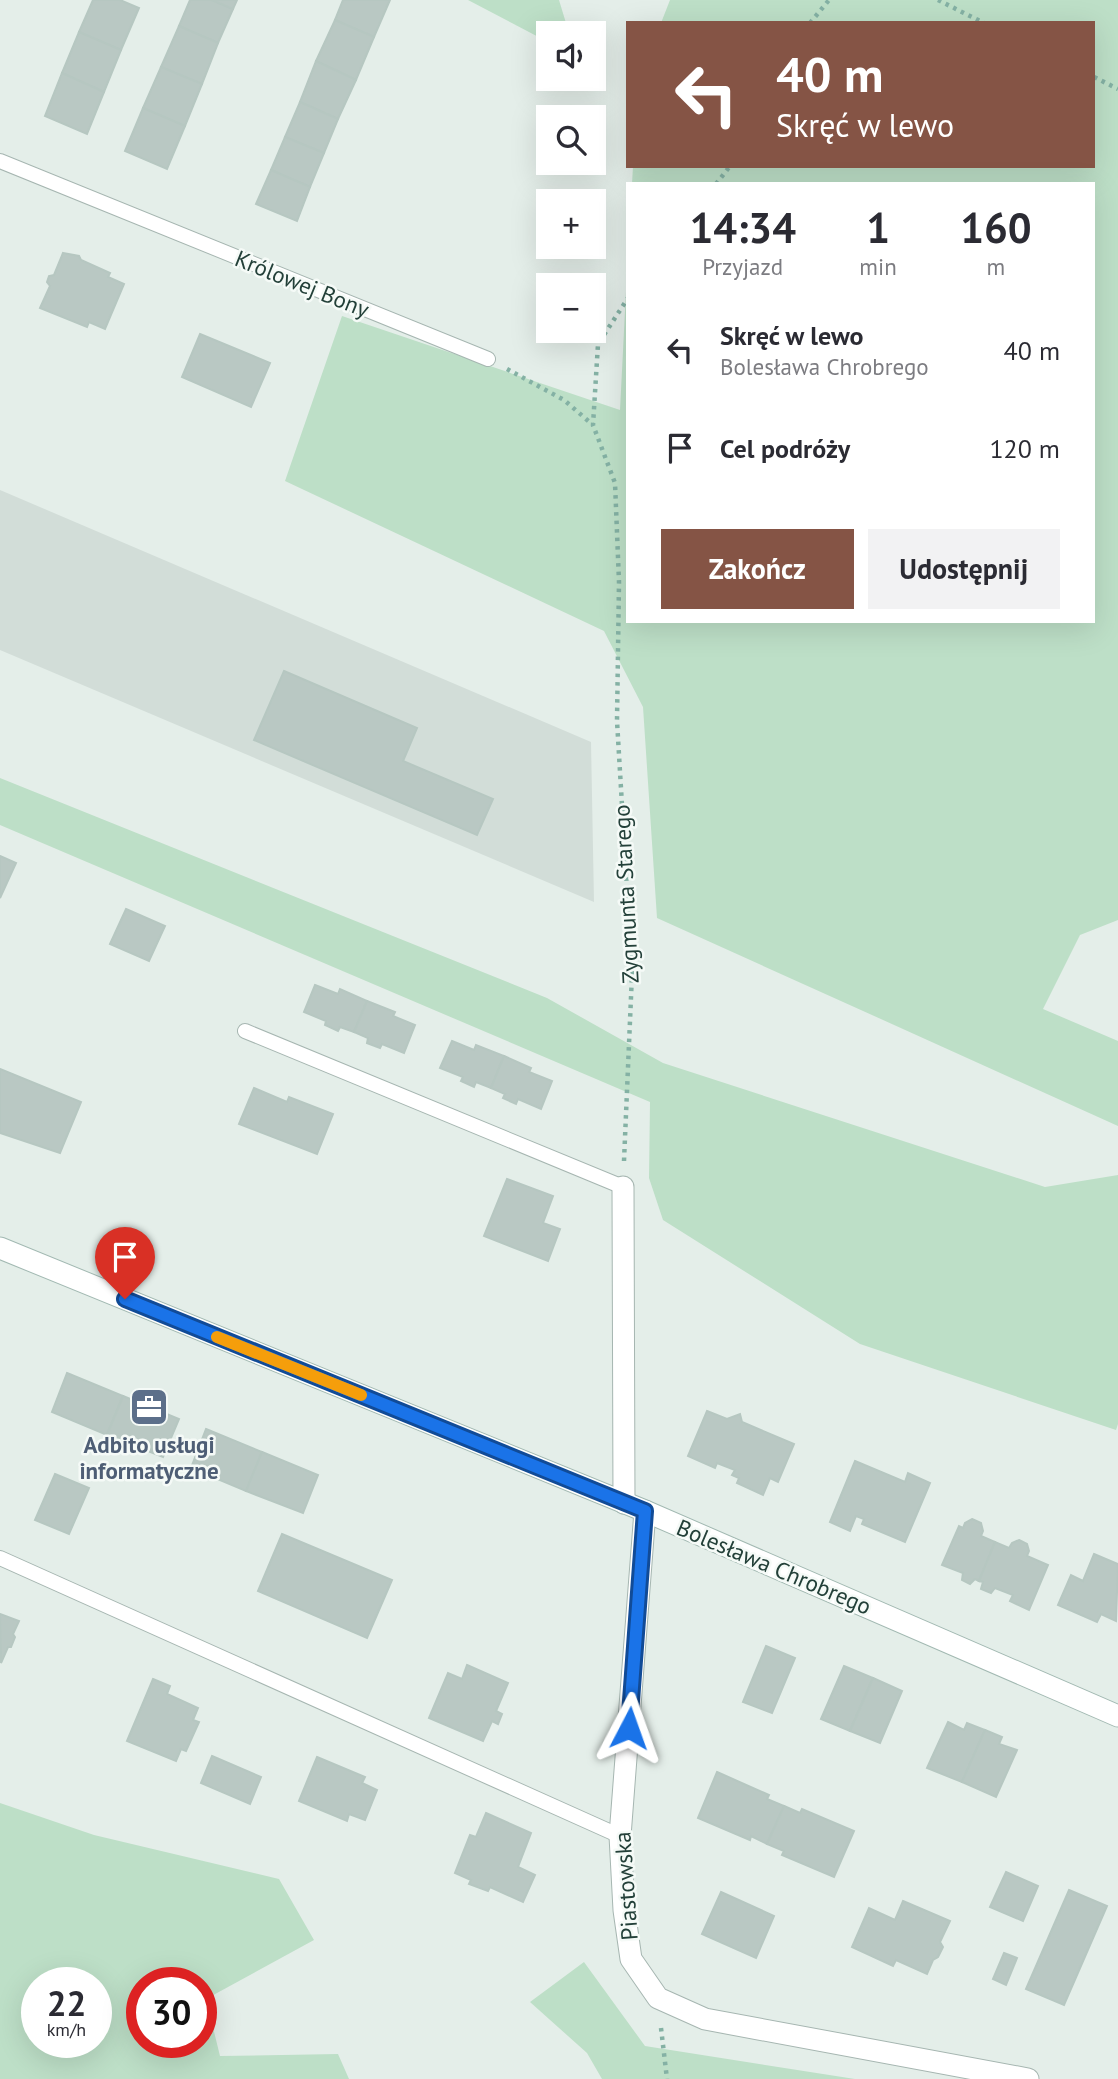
<!DOCTYPE html>
<html lang="pl">
<head>
<meta charset="utf-8">
<style>
	body { margin:0; font-family:"PT Sans",sans-serif; background:#f2f2f3; color:#2b2b33; height:100vh; display:flex; flex-direction:column; font-size:26px; white-space:nowrap }
	* { box-sizing:border-box; margin:0 }
	p { font-size:23px; color:#7c7c81 }
	.icon { flex:none; width:38px; height:38px; fill:none; stroke:currentColor; stroke-width:2; stroke-linecap:round; stroke-linejoin:round }
	.map { position:relative; flex:1; overflow:hidden }
	.side { position:absolute; left:626px; top:182px; width:469px; height:441px; display:flex; flex-direction:column; background:#fff; border-radius:0px; box-shadow:0 7px 28px #0002 }
	.side>* { flex:none }
	.hud { position:absolute; left:626px; top:21px; width:469px; height:147px; border-radius:0px; box-shadow:0 7px 28px #0002; background:#855445; color:#fff; overflow:hidden }
	.controls { position:absolute; left:536px; top:21px; display:grid; gap:14px }
	.controls a { display:grid; place-items:center; width:70px; height:70px; border-radius:0px; background:#fff; box-shadow:0 7px 28px #0002; font-size:35px }
	.speed { position:absolute; left:21px; top:1967px; display:flex; gap:14px; font-size:35px; font-weight:700; text-align:center }
	.speed>* { display:grid; place-content:center; width:91px; height:91px; border-radius:50%; background:#fff; box-shadow:0 7px 28px #0002; line-height:1 }
	.speed small { font-size:18px; font-weight:400 }
	.speed .limit { border:10px solid #d22; background:#fff; color:#111 }
	.pin { position:absolute; display:grid; place-items:center; width:60px; height:60px; color:#fff; margin:-72px -30px; border-radius:50% 50% 50% 0; rotate:-45deg; box-shadow:0 0 7px #0007 }
	.pin .icon { rotate:45deg }
	.me { position:absolute; width:77px; margin:-38px; rotate:4deg; stroke-linejoin:round; filter:drop-shadow(0 0 5px #0008) }
	.turn { display:flex; align-items:center; gap:24px; height:147px; padding:0 35px; font-size:32px }
	.turn .icon { width:91px; height:91px; stroke-width:2.5 }
	.turn b { display:block; font-size:49px; line-height:60px }
	.eta { display:flex; justify-content:space-evenly; align-items:center; height:119px; text-align:center }
	.eta b { font-size:42px; font-weight:600; line-height:49px }
	.action { display:flex; gap:14px; margin-top:auto; padding:14px 35px }
	.action a { flex:1; height:80px; border-radius:0px; background:#855445; color:#fff; font-size:28px; font-weight:600; line-height:80px; text-align:center }
	.action a+a { background:#f2f2f3; color:#2b2b33 }
	ul { padding:0; list-style:none }
	li { display:flex; align-items:center; gap:21px; height:98px; padding:0 35px }
	li div { flex:1 }
	li b { display:block; font-size:26px }
	li em { font-style:normal }
	.map>svg:first-child { display:block }
	.built { fill:#d2ddd8 }
	.green { fill:#bddfc7; fill-rule:evenodd }
	.building { fill:#b9c8c3; stroke:#b6c7c1; stroke-width:2 }
	.lines { fill:none; stroke-linecap:round; stroke-linejoin:round }
	.lane-casing { stroke:#a6b6b1; stroke-width:16 }
	.street-casing { stroke:#a6b6b1; stroke-width:23 }
	.secondary-casing { stroke:#a2b9b2; stroke-width:23 }
	.path { stroke:#84b1a4; stroke-width:4.5; stroke-dasharray:3.5 5; stroke-linecap:butt }
	.lane { stroke:#fff; stroke-width:14 }
	.street { stroke:#fff; stroke-width:21 }
	.secondary { stroke:#fff; stroke-width:21 }
	.route-casing { stroke:#114b97; stroke-width:18 }
	.route { stroke:#1a73e8; stroke-width:12 }
	.slow { stroke:#f59e0b; stroke-width:12 }
	.labels { text-anchor:middle; stroke-width:5; stroke-linejoin:round; paint-order:stroke }
	.street-label { font-size:23px; fill:#234039; stroke:#f5faf7 }
	.service-label { font-size:23px; font-weight:bold; fill:#4e5e75; stroke:#f5faf7 }
</style>
</head>
<body>
<div class="map">
<svg width="1118" height="2079" viewBox="0 0 1118 2079">
	<rect width="100%" height="100%" fill="#e4eee9"/>
	<path class="built" d="M0,490l591,252 3,160 -594,-252z"/>
	<g class="green">
		<path d="M468,0h91l10,33h-21v9z"/>
		<path d="M670,0h448v920l-38,15 -37,74 75,32v85l-461,-208 -14,-211 -39,-76 -319,-150 57,-165 278,94 8,-158v369h466v-437h-462l1,-18h461v-143h-433z"/>
		<path d="M0,778l547,220 116,65 382,124 73,-12v249l-2,6 -256,-86 -197,-124 -14,-42 1,-76 -650,-277z"/>
		<path d="M0,1803l94,32 185,44 35,61 -108,59 14,57 118,-2 11,25h-349zM37,1983h59v59h-59zM142,1983h59v59h-59z"/>
		<path d="M584,1962l61,84 210,33h-253l-15,-26 -57,-51z"/>
	</g>
	<g class="building">
		<path d="M93,0h27l19,8 -18,42 -42,-18z"/>
		<path d="M190,0h22l21,9 -15,34 -39,-17z"/>
		<path d="M212,0h25l-4,9z"/>
		<path d="M343,0h47l-16,37 -39,-17z"/>
		<path d="M335,20l39,17 -18,43 -40,-19z"/>
		<path d="M179,26l39,17 -16,41 -41,-17z"/>
		<path d="M79,32l42,18 -17,42 -42,-19z"/>
		<path d="M316,61l40,19 -18,39 -38,-17z"/>
		<path d="M161,67l41,17 -17,42 -42,-18z"/>
		<path d="M62,73l42,19 -17,42 -42,-18z"/>
		<path d="M300,102l38,17 -14,34 -39,-16z"/>
		<path d="M143,108l42,18 -18,43 -42,-18z"/>
		<path d="M285,137l39,16 -14,34 -39,-17z"/>
		<path d="M271,170l39,17 -13,34 -41,-17z"/>
		<path d="M63,253l16,3 2,4 29,13 -2,4 16,7 -19,45 -16,-7 -2,5 -47,-19 10,-22 -3,-4 2,-6 5,-1z"/>
		<path d="M200,334l70,29 -19,44 -69,-30z"/>
		<path d="M284,671l133,57 -14,33 90,38 -16,36 -223,-95z"/>
		<path d="M0,856l16,7 -16,35z"/>
		<path d="M126,909l39,17 -16,35 -39,-17z"/>
		<path d="M315,985l23,9 2,-5 27,12 -13,31 -14,-5 -2,4 -13,-6 1,-4 -22,-9z"/>
		<path d="M367,1001l28,11 -2,4 22,9 -11,28 -22,-9 -2,4 -13,-5 1,-5 -14,-6z"/>
		<path d="M452,1041l22,9 2,-5 28,11 -13,32 -15,-6 -2,5 -13,-6 2,-4 -23,-9z"/>
		<path d="M504,1056l27,12 -2,4 23,9 -11,28 -23,-10 -2,5 -13,-6 2,-4 -14,-6z"/>
		<path d="M0,1069l81,33 -21,51 -60,-20z"/>
		<path d="M254,1088l33,14 2,-5 44,17 -16,40 -78,-30z"/>
		<path d="M507,1179l46,17 -10,27 17,6 -12,32 -64,-25z"/>
		<path d="M67,1373l56,23 -16,39 -55,-23z"/>
		<path d="M123,1396l56,23 -16,38 -56,-22z"/>
		<path d="M707,1411l20,8 13,-5 2,8 52,22 -16,38 -8,-4 -7,17 -26,-12 2,-5 -7,-3 3,-5 -18,-7 -2,5 -27,-12z"/>
		<path d="M206,1429l56,23 -16,39 -55,-23z"/>
		<path d="M262,1452l56,23 -15,38 -57,-22z"/>
		<path d="M855,1461l50,21 3,-9 22,10 -25,59 -43,-18 2,-5 -8,-3 -6,15 -20,-9z"/>
		<path d="M55,1474l34,14 -20,46 -34,-14z"/>
		<path d="M972,1519l9,4 2,8 -2,5 14,6 -16,39 -4,-2 -5,5 -8,-4 1,-7 -21,-8 17,-39 4,2 2,-5z"/>
		<path d="M282,1534l110,46 -25,58 -109,-47z"/>
		<path d="M1019,1540l8,4 2,7 -2,5 21,9 -19,45 -19,-9 3,-6 -18,-7 -4,5 -10,-4 2,-7 -4,-1 16,-39 14,6 3,-5z"/>
		<path d="M1094,1554l24,10 -2,57 -15,-7 -4,8 -39,-17 13,-30 12,6z"/>
		<path d="M0,1614l19,7 -6,13 2,3 -4,10h-3l-7,16z"/>
		<path d="M766,1646l29,12 -23,55 -29,-11z"/>
		<path d="M467,1665l41,18 -12,28 6,3 -4,10 -6,-3 -9,20 -54,-23 19,-45 14,6z"/>
		<path d="M844,1666l29,12 -23,53 -29,-12z"/>
		<path d="M873,1678l29,13 -22,52 -30,-12z"/>
		<path d="M153,1679l17,7 -3,8 31,14 -5,12 6,2 -13,29 -5,-2 -5,12 -49,-20z"/>
		<path d="M948,1722l16,8 3,-7 18,7 -23,52 -35,-14z"/>
		<path d="M985,1730l17,7 -3,7 18,6 -21,47 -34,-15z"/>
		<path d="M212,1756l49,21 -11,27 -49,-21z"/>
		<path d="M317,1757l48,20 -3,6 15,7 -12,30 -16,-6 -2,7 -48,-20z"/>
		<path d="M717,1772l52,23 -2,4 17,7 -17,38 -16,-8 -1,4 -52,-22z"/>
		<path d="M784,1806l16,7 2,-4 52,22 -20,46 -52,-22 2,-4 -17,-7z"/>
		<path d="M486,1813l45,20 -13,34 17,8 -12,27 -33,-15 -2,4 -19,-7 2,-4 -16,-7 15,-38 6,2z"/>
		<path d="M1006,1872l32,14 -15,35 -33,-14z"/>
		<path d="M1069,1890l38,16 -43,99 -38,-16z"/>
		<path d="M721,1892l53,24 -18,42 -54,-24z"/>
		<path d="M903,1901l47,20 -10,21 3,5 -5,10 -5,3 -6,14 -31,-14 -3,6 -41,-19 17,-39 26,12z"/>
		<path d="M1004,1953l13,5 -11,27 -13,-6z"/>
	</g>
	<g class="lines">
		<defs>
			<g id="lane">
				<path d="M0,161l488,198"/>
				<path d="M245,1031l378,156"/>
				<path d="M0,1558l620,278"/>
			</g>
			<g id="street">
				<path d="M623,1187l1,316"/>
				<path d="M645,1511l-25,325 4,74 7,49 27,39 47,21 323,60"/>
			</g>
			<path id="secondary" d="M0,1248l645,263 473,205"/>
		</defs>
		<use href="#lane" class="lane-casing"/>
		<use href="#street" class="street-casing"/>
		<use href="#secondary" class="secondary-casing"/>
		<g class="path">
			<path d="M938,0l46,23"/>
			<path d="M810,23l19,-23"/>
			<path d="M1094,77l24,12"/>
			<path d="M716,184l14,-18"/>
			<path d="M507,369l57,31 29,25"/>
			<path d="M624,1161l8,-187 -15,-253 2,-139 -4,-99 -22,-58 5,-81 30,-46"/>
			<path d="M661,2028l6,51"/>
		</g>
		<use href="#lane" class="lane"/>
		<use href="#street" class="street"/>
		<use href="#secondary" class="secondary"/>
	</g>
	<g class="lines">
		<defs>
			<path id="route" d="M125,1299l520,212 -16,217"/>
		</defs>
		<use href="#route" class="route-casing"/>
		<use href="#route" class="route"/>
		<path class="slow" d="M217,1337l144,58"/>
	</g>
	<defs>
		<symbol id="office-square" viewBox="-11 -11 22 22"><rect x="-9" y="-9" width="18" height="18" rx="4" fill="#5c6f8a" stroke="#f5faf7"/><path d="M-6-3h4V-5.5h4V-3h4V5H-6ZM-1-4.5V-3h2v-1.5ZM-6 0V1H6V0Z" fill="#fff"/></symbol>
	</defs>
	<g fill-rule="evenodd">
		<use href="#office-square" x="127" y="1385" width="44" height="44"/>
	</g>
	<g class="labels">
		<g class="street-label">
			<text transform="translate(302 284) rotate(22)" y="8">Królowej Bony</text>
			<text transform="translate(626 894) rotate(-93)" y="8">Zygmunta Starego</text>
			<text transform="translate(774 1567) rotate(23)" y="8">Bolesława Chrobrego</text>
			<text transform="translate(626 1886) rotate(-94)" y="8">Piastowska</text>
		</g>
		<g class="service-label">
			<text x="149" y="1453">Adbito usługi<tspan x="149" dy="26">informatyczne</tspan></text>
		</g>
	</g>
</svg>
<div class="controls">
<a><svg class="icon" aria-label="sound" viewBox="0 0 24 24"><path d="M4 9h4l5-4v14l-5-4H4zM17 9q2 3 0 6"/></svg></a>
<a><svg class="icon" aria-label="search" viewBox="0 0 24 24"><circle cx="10" cy="10" r="6"/><path d="M15 15l6 6"/></svg></a>
<a>+</a>
<a>−</a>
</div>
<div class="speed"><div>22<small>km/h</small></div><div class="limit">30</div></div>
<div class="pin" style="left:125px;top:1299px;background:#d93025"><svg class="icon" aria-label="arrive" viewBox="0 0 24 24"><path d="M6 21V4h12l-3 4 3 4H6"/></svg></div>
<svg class="me" style="left:629px;top:1728px" viewBox="-20 -20 40 40"><path d="M0-17L14 15 0 8-14 15z" fill="#1a73e8" stroke="#fff" stroke-width="4"/></svg>
<div class="hud">
<div class="turn"><svg class="icon" aria-label="left" viewBox="0 0 24 24"><path d="M17 20v-9H6M10 6l-5 5 5 5"/></svg><div><b>40 m</b>Skręć w lewo</div></div>
</div>
<section class="side">
<div class="eta">
<div><b>14:34</b><p>Przyjazd</p></div>
<div><b>1</b><p>min</p></div>
<div><b>160</b><p>m</p></div>
</div>
<ul>
<li><svg class="icon" aria-label="left" viewBox="0 0 24 24"><path d="M17 20v-9H6M10 6l-5 5 5 5"/></svg><div><b>Skręć w lewo</b><p>Bolesława Chrobrego</p></div><em>40 m</em></li>
<li><svg class="icon" aria-label="arrive" viewBox="0 0 24 24"><path d="M6 21V4h12l-3 4 3 4H6"/></svg><div><b>Cel podróży</b></div><em>120 m</em></li>
</ul>
<div class="action"><a>Zakończ</a><a>Udostępnij</a></div>
</section>
</div>
</body>
</html>
